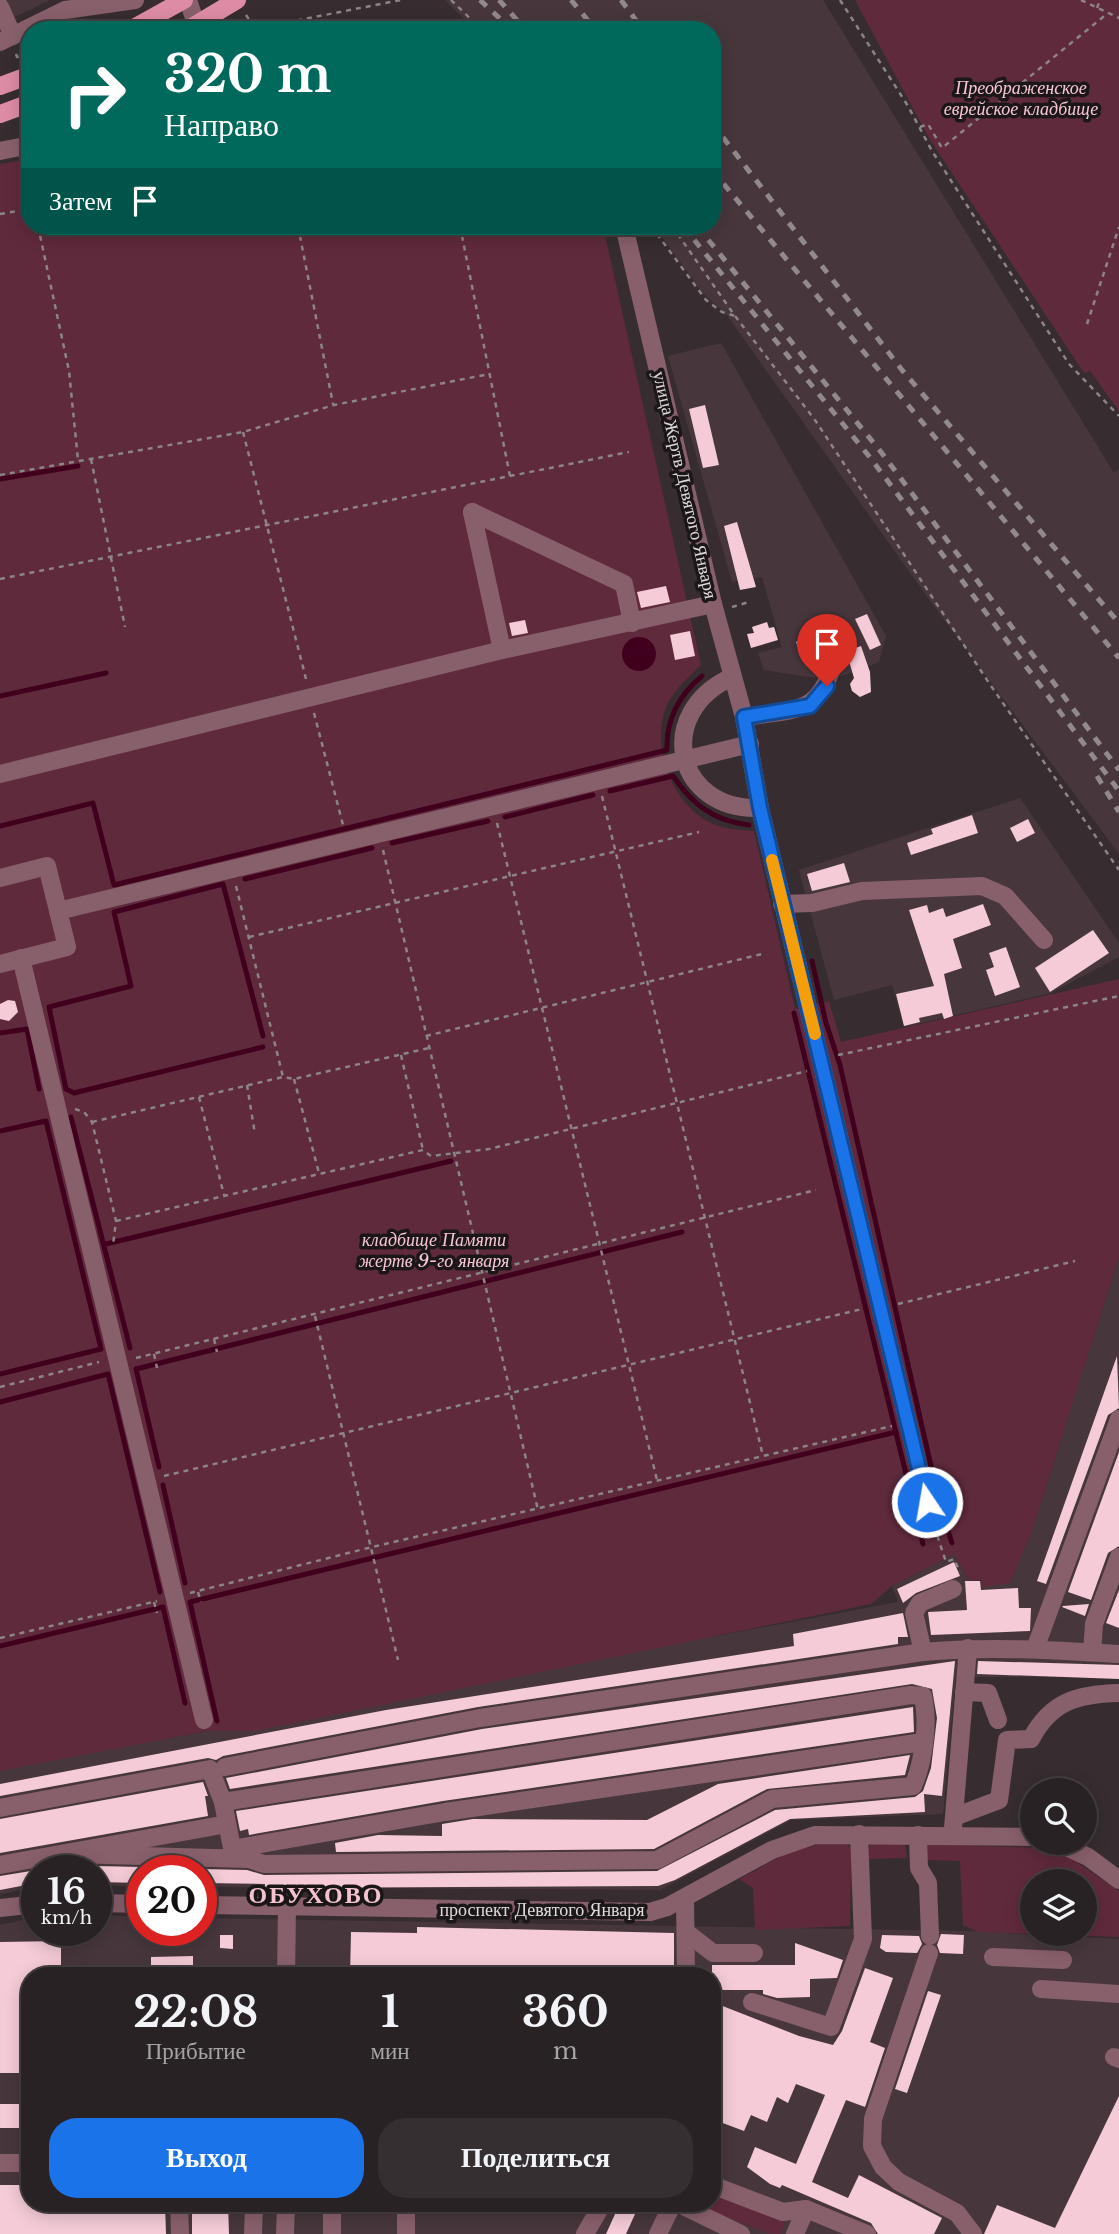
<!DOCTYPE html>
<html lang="ru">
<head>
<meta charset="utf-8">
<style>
	body { margin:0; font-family:"Libre Baskerville",serif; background:#352f31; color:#f1f3f6; height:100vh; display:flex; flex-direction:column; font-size:26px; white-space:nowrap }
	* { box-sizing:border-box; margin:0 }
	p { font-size:23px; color:#a5a4a6 }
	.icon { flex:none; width:38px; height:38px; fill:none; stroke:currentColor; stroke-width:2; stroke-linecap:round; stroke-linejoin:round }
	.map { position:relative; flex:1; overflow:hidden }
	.sheet { position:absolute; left:21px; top:1967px; width:700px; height:245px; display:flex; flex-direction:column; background:#292224; border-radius:28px; box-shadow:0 4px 18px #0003,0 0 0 2px #453f41 }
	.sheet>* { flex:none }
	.hud { position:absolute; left:21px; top:21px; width:700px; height:214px; border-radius:28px; box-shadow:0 4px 18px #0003,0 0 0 2px #453f41; background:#00695c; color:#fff; overflow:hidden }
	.tools { position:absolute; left:1020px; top:1778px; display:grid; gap:14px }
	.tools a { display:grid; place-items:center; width:77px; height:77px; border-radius:50%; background:#292224; box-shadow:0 4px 18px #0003,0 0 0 2px #453f41; font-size:35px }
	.speed { position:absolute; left:21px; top:1855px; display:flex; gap:14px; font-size:35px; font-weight:700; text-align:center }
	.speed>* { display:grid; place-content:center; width:91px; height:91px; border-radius:50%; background:#292224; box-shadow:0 4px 18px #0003,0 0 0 2px #453f41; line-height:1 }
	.speed small { font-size:18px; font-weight:400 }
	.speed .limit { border:10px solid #d22; background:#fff; color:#111 }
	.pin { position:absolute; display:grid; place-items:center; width:60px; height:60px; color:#fff; margin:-72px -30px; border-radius:50% 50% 50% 0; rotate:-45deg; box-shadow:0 0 7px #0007 }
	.pin .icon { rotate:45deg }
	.me { position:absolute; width:77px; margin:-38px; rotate:348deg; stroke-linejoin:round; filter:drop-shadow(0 0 5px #0008) }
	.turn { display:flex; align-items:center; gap:24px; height:147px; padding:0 28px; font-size:32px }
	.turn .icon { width:91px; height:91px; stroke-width:2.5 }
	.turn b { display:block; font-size:49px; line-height:60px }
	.then { display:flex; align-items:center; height:66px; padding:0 28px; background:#0003; gap:14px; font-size:26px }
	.eta { display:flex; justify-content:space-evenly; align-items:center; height:119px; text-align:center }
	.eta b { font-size:42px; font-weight:700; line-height:49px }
	.primary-button { display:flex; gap:14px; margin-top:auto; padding:14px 28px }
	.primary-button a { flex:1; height:80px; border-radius:28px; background:#1a73e8; color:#fff; font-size:28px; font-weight:700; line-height:80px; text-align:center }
	.primary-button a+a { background:#352f31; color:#f1f3f6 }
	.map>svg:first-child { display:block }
	.built { fill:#47373c; fill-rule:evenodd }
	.green { fill:#602a3d; fill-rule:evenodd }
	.water { fill:#40001d }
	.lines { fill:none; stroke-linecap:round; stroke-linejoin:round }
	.stream { stroke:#40001d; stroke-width:5 }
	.building { fill:#f4cbd6 }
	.path { stroke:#8c8486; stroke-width:2.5; stroke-dasharray:5 5; stroke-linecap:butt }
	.minor { stroke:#88606b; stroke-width:18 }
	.major { stroke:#de8ca5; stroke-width:18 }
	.rail { stroke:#91898b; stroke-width:5; stroke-dasharray:9 9; stroke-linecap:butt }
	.major-bridge { stroke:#de8ca5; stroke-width:18 }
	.route-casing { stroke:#114b97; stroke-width:18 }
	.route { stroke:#1a73e8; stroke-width:12 }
	.slow { stroke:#f59e0b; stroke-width:12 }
	.labels { text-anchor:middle; stroke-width:7; stroke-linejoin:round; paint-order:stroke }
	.park-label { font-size:18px; font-style:italic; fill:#f9c6d4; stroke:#1b1718 }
	.street-label { font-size:18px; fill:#e0d9db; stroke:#1b1718 }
	.district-label { font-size:24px; font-weight:bold; letter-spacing:2px; fill:#f5c3d0; stroke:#1b1718 }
</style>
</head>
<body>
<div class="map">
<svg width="1119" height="2234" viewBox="0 0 1119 2234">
	<rect width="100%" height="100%" fill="#372d30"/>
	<g class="built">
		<path d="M0,0h50l-50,24z"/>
		<path d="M445,0h378l291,473 5,-4v385l-191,-256 -202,-284 -24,-22 -48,-66h58v-196h-237z"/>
		<path d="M721,343l165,293 -7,26 -42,16 -15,1 -58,-9 -6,-17 24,-6 -20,-70 -30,5 -64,-226z"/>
		<path d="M1020,798l99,145v14l-68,36 -147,34 -12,-42 -58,15 -35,-130z"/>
		<path d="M1119,1257v420h-163l-13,137 -152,6 -131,70 -459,-3v-16h-59v15h-46v-15h-59v16l-37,7v-124l898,-168 -6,-16 62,-32 15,26 41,3 22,-52z"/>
		<path d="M96,1915l46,2v13h59v-12l764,13 154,8v295h-1119v-309l37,-8v13h59zM30,1976h682v227h-682z"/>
	</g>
	<g class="green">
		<path d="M855,0h264v411l-29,-40 -6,2 -155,-235z"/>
		<path d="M30,159v67h573l98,439c-13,12 -28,26 -35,42 -15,38 4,93 41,114 14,8 31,9 47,10l41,178 34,-8 12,41 278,-63v278l-87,274 -22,52 -28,4 -1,-7h-12l-15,-26 -62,32 -21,18 -616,127h-48l-207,40v-1607z"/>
		<path d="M823,1843h23l5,6 -1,77 -95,4 -2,-42 -14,-9 50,-27z"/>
		<path d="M870,1843l35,1 2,14 -40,1z"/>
		<path d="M926,1844l116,4 30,11 47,32v46l-141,-5 -15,-7 -3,-64 -33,-1zM1032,1881h53v53h-53z"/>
		<path d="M712,2193l73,29 -4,12h-12l-74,-30 17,-1z"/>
	</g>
	<circle class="water" cx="639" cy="654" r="17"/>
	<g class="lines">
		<g class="stream">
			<path d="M0,479l78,-13"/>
			<path d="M0,696l106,-23"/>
			<path d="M610,791l63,-15c20,29 41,45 76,49"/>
			<path d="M505,817l88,-22"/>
			<path d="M0,826l93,-23 21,82 553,-135c-1,-30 12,-55 35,-74"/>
			<path d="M392,843l96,-22"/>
			<path d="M245,879l127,-31"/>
			<path d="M812,961l14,62 14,42 101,445 11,33"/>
			<path d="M794,1013l129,531"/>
			<path d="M0,1033l27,-4 12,60"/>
			<path d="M263,1036l-40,-152 -109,28 17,74 -82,21 17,82 8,4 189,-46"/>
			<path d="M71,1117l59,231"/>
			<path d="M0,1131l46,-10 55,228 -101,25"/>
			<path d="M106,1244l345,-83"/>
			<path d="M0,1402l108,-28 52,218"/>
			<path d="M159,1467l-23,-98 546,-137"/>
			<path d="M163,1485l22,98"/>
			<path d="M916,1514l26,-1"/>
			<path d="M0,1646l163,-39 22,96"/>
			<path d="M217,1721l-27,-119 706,-170"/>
		</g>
	</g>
	<g class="building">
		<path d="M705,405l14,60 -16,3 -14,-59z"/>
		<path d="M737,522l19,65 -16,3 -16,-64z"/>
		<path d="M666,586l4,16 -29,6 -4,-16z"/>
		<path d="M867,614l14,31 -11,5 -15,-31z"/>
		<path d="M525,620l3,13 -16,3 -3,-13z"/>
		<path d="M767,622l2,6 5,-1 4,13 -27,8 -4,-14 7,-1 -2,-6z"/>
		<path d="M816,628l7,26 -20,7 -7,-19 10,-4 -2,-6z"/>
		<path d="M690,631l5,25 -20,4 -5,-25z"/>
		<path d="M861,646l9,26 1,20 -11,5 -8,-6 -2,-7 4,-6 -8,-27z"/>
		<path d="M972,815l6,18 -67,22 -4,-12 26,-9 -2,-5z"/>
		<path d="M1028,819l7,14 -18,9 -7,-14z"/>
		<path d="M844,863l6,19 -38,9 -5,-17z"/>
		<path d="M983,904l8,21 -38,14 9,29 -18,6 9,42 -9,3 -2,-6 -23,5 1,4 -16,4 -8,-32 38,-8 -25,-76 18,-5 2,8 14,-5 3,9z"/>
		<path d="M1093,930l16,23 -59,39 -15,-24z"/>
		<path d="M1006,947l14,40 -25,9 -9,-26 8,-3 -5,-14z"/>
		<path d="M8,1000l7,1 3,11 -9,9 -9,-2v-15z"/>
		<path d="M1117,1356l2,52 -11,7 -62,169 -9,-3z"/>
		<path d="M1119,1452v94l-11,7 -17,47 -23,-8z"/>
		<path d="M954,1562l6,14 -44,17 -13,10 -6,-14z"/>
		<path d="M965,1581h15l1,9 37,-2 1,20h12l-1,23 -99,4 -3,-23 39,-2z"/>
		<path d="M1119,1590v38l-13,-5z"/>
		<path d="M1089,1604l-4,12 -23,-9 1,-1z"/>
		<path d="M903,1613l5,24h-10v7l-420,63 -255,49 -7,4 -8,-2 -208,38v-12l386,-74 408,-64 -1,-12z"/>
		<path d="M955,1661l-13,135 -18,-2 1,18 -135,7 -115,61 -17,6 -393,2v-4l-64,-1v-14l46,1 17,5 393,-4 118,-61 140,-13 8,-6 8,-23 6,-50 -5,-29 -20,-5 -682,105 -4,-11 256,-49z"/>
		<path d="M978,1661l141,4v14l-142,-5z"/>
		<path d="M913,1707l1,25 -471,69 -194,34 -1,-6 -8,2 -4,-20z"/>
		<path d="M910,1755l-5,20 -138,14 -113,60 -318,3 -1,-9 43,-8 64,1v-12l31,-5 174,1 71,-36z"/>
		<path d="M203,1782l5,14h-3l3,20 -208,37v-34z"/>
		<path d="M96,1866l46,1v16l-46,-1z"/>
		<path d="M37,1870v13l-37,7v-14z"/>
		<path d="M417,1927l257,6v43h-324l1,-44 66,1z"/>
		<path d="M941,1934l23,1 -1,19 -23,-1 -3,-8z"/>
		<path d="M220,1935h13v14l-13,-1z"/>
		<path d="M882,1935l37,1 3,8 -5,9 -31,-1 -6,-4z"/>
		<path d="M61,1941v35h-31v97h-30v-131z"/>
		<path d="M795,1943l48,17 -6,18 -27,1v18l-33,1 -14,-4v-4h-51v-25h83z"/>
		<path d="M193,1956v20h-42v-19z"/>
		<path d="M865,1968l28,10 -23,64 15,6 -20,59 -19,-7 -34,82 36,16 11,-23 83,43 -8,16h-56l-7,-11 -89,-38 -2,3 -10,-4 -23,-17 8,-20 41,17 29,-69 -29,-11 -8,19 -11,-6 -10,25 -16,-7 -7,16 -32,-12v-108l3,-8 84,33 34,9 9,-14z"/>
		<path d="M928,1991l13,4 -34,98 -12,-4z"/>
		<path d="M1119,2096v138h-135l13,-29 58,23z"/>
		<rect x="0" y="2104" width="30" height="24"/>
		<path d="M0,2185h30v18h135l1,31h-166z"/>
		<path d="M192,2203h36l1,31h-37z"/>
		<path d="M620,2203h20l-14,31h-20z"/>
	</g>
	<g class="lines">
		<g class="path">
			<path d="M451,0l25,24"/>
			<path d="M840,0l68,106 24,45 137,213 50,52"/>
			<path d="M1081,0l38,18"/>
			<path d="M1097,8l3,-8"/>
			<path d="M246,15l8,12"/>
			<path d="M248,30l153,-30"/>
			<path d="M16,54l1,3 13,-5"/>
			<path d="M920,127l8,-3 14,24 166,-135"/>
			<path d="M0,214l30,-5"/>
			<path d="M38,226l31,145 9,89"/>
			<path d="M298,226l35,178"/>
			<path d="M460,226l50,250"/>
			<path d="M651,226l55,74 16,12 13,4"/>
			<path d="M672,226l63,90 80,104 174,263 130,187"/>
			<path d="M1087,324l32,-97"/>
			<path d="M243,432l63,247"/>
			<path d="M91,459l34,168"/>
			<path d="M0,475l243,-43 91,-27 155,-31"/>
			<path d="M0,579l629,-127"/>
			<path d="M732,607l17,-5"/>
			<path d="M314,713l29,112"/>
			<path d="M602,796l161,660"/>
			<path d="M497,823l160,657"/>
			<path d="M383,850l155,660"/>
			<path d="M236,886l47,191"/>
			<path d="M249,937l450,-105"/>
			<path d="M426,1036l336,-82"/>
			<path d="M401,1055l22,95"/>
			<path d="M838,1055l281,-59"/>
			<path d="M294,1079l25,94"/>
			<path d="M247,1085l8,49"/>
			<path d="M199,1097l25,98"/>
			<path d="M75,1109l9,3 8,10 24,99 -3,24"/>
			<path d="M92,1122l191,-45 11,2 135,-31"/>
			<path d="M116,1221l307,-71 8,6 58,-7 318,-78"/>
			<path d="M898,1304l177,-43"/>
			<path d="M315,1316l83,344"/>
			<path d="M214,1339l3,13"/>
			<path d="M154,1354l3,14"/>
			<path d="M136,1358l680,-168"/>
			<path d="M0,1387l99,-25"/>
			<path d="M164,1476l698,-167"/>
			<path d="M931,1517l15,45 8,-3 6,13"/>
			<path d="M198,1592l3,10"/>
			<path d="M190,1593l182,-46 520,-121"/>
			<path d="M154,1602l3,11"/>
			<path d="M0,1638l157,-37"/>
		</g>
		<g class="minor">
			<path d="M188,0l10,30"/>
			<path d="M0,7l13,29"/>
			<path d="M0,42l65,-32 70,-10"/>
			<path d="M0,151l30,-6"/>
			<path d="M624,226l89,378 31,113 16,91 167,694"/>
			<path d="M472,512l152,72 8,39"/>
			<path d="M472,512l30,138"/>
			<path d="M732,677c-78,35 -58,134 28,131"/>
			<path d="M744,717c53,-8 79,-2 91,-63"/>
			<path d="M0,774l502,-124 211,-46"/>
			<path d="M0,878l47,-12 20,81 -67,17"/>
			<path d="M782,904l30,-1 50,-12 120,-5 23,10 39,44"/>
			<path d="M58,911l692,-167"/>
			<path d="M21,958l183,762"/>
			<path d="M1035,1649l84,-230"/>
			<path d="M923,1652l-9,-39 6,-10 33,-14"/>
			<path d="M1092,1652l2,-28 25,-67"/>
			<path d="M964,1692l24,1 10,27"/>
			<path d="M225,1767l255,-49 443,-66c65,-6 130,-2 196,2"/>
			<path d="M0,1808l210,-39 13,33 11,56"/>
			<path d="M954,1817l45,-17 8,-60 24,-1c20,-38 47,-45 88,-46"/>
			<path d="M953,1828l15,-180"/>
			<path d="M918,1835l1,33 9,15 2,53"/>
			<path d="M1058,1843l30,14 31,23"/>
			<path d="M232,1849l213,-37 478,-70"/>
			<path d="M71,1854l178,5 15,5 393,-4 115,-61 141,-13c11,-26 16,-63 10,-90l-12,-1 -688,107"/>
			<path d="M0,1865l227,-41"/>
			<path d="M685,1898l1,78"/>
			<path d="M96,1903l46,1"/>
			<path d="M201,1905l449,7 17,-5 105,-57 43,-15 217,2"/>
			<path d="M0,1908l37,-4"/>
			<path d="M686,1932l27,21h41"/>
			<path d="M929,1953l-56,166 -1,27 11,21 16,15 58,31 16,21"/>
			<path d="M993,1957l70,3"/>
			<path d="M286,1976l1,-69"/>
			<path d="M1041,1989l78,5"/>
			<path d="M752,2002l79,25 32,-88 -4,-105"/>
			<path d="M1114,2057l5,2"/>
			<path d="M0,2163h30"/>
			<path d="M712,2185l71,27 23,-3 61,25"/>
			<path d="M179,2203l1,31"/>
			<path d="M406,2203v31"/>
			<path d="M677,2203l64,31"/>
			<path d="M253,2234l1,-31"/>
			<path d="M285,2234l1,-31"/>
			<path d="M332,2234v-31"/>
			<path d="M585,2234l18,-31"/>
			<path d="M658,2234l15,-31"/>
			<path d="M795,2234l11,-25"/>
		</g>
		<g class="major">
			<path d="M130,30l54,-30"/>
			<path d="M0,86l30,-11"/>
			<path d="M0,114l30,-11"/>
		</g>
		<g class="rail">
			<path d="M480,0l31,29"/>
			<path d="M499,0l27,30"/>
			<path d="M571,0l25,30"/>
			<path d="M621,0l22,30"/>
			<path d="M712,123l190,247 217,253"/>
			<path d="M712,170l407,488"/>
			<path d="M683,226l189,234 247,331"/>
			<path d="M697,226l184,226 238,318"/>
			<path d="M1097,776l22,36"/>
		</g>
		<path class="major-bridge" d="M187,30l50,-30"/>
	</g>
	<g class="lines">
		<defs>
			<path id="route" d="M827,686l-17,20 -66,11 16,91 167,694"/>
		</defs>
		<use href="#route" class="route-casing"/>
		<use href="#route" class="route"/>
		<path class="slow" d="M772,860l43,174"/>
	</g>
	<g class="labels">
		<g class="park-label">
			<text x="1021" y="94">Преображенское<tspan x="1021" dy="21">еврейское кладбище</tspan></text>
			<text x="434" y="1246">кладбище Памяти<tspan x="434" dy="21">жертв 9-го января</tspan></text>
		</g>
		<g class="street-label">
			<text transform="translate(685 485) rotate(77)" y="6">улица Жертв Девятого Января</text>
			<text x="542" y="1916">проспект Девятого Января</text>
		</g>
		<g class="district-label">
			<text x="316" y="1903">ОБУХОВО</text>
		</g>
	</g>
</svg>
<div class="tools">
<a><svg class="icon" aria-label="search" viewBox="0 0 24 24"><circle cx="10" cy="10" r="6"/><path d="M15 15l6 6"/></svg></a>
<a><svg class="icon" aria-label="layers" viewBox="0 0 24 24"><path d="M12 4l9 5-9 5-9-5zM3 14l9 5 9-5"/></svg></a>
</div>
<div class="speed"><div>16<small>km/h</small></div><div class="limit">20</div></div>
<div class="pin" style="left:827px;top:686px;background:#d93025"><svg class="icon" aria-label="arrive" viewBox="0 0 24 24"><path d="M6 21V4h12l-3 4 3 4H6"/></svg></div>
<svg class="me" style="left:927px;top:1502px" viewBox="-20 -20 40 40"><circle r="17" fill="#1a73e8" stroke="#fff" stroke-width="3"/><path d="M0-11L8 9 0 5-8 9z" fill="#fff"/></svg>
<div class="hud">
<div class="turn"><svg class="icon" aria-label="right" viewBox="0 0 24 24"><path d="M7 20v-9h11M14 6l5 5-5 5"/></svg><div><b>320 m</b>Направо</div></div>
<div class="then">Затем<svg class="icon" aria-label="arrive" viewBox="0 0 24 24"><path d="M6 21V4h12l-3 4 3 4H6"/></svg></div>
</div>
<section class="sheet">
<div class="eta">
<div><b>22:08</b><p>Прибытие</p></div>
<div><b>1</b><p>мин</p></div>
<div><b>360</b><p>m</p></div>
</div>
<div class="primary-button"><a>Выход</a><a>Поделиться</a></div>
</section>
</div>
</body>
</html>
